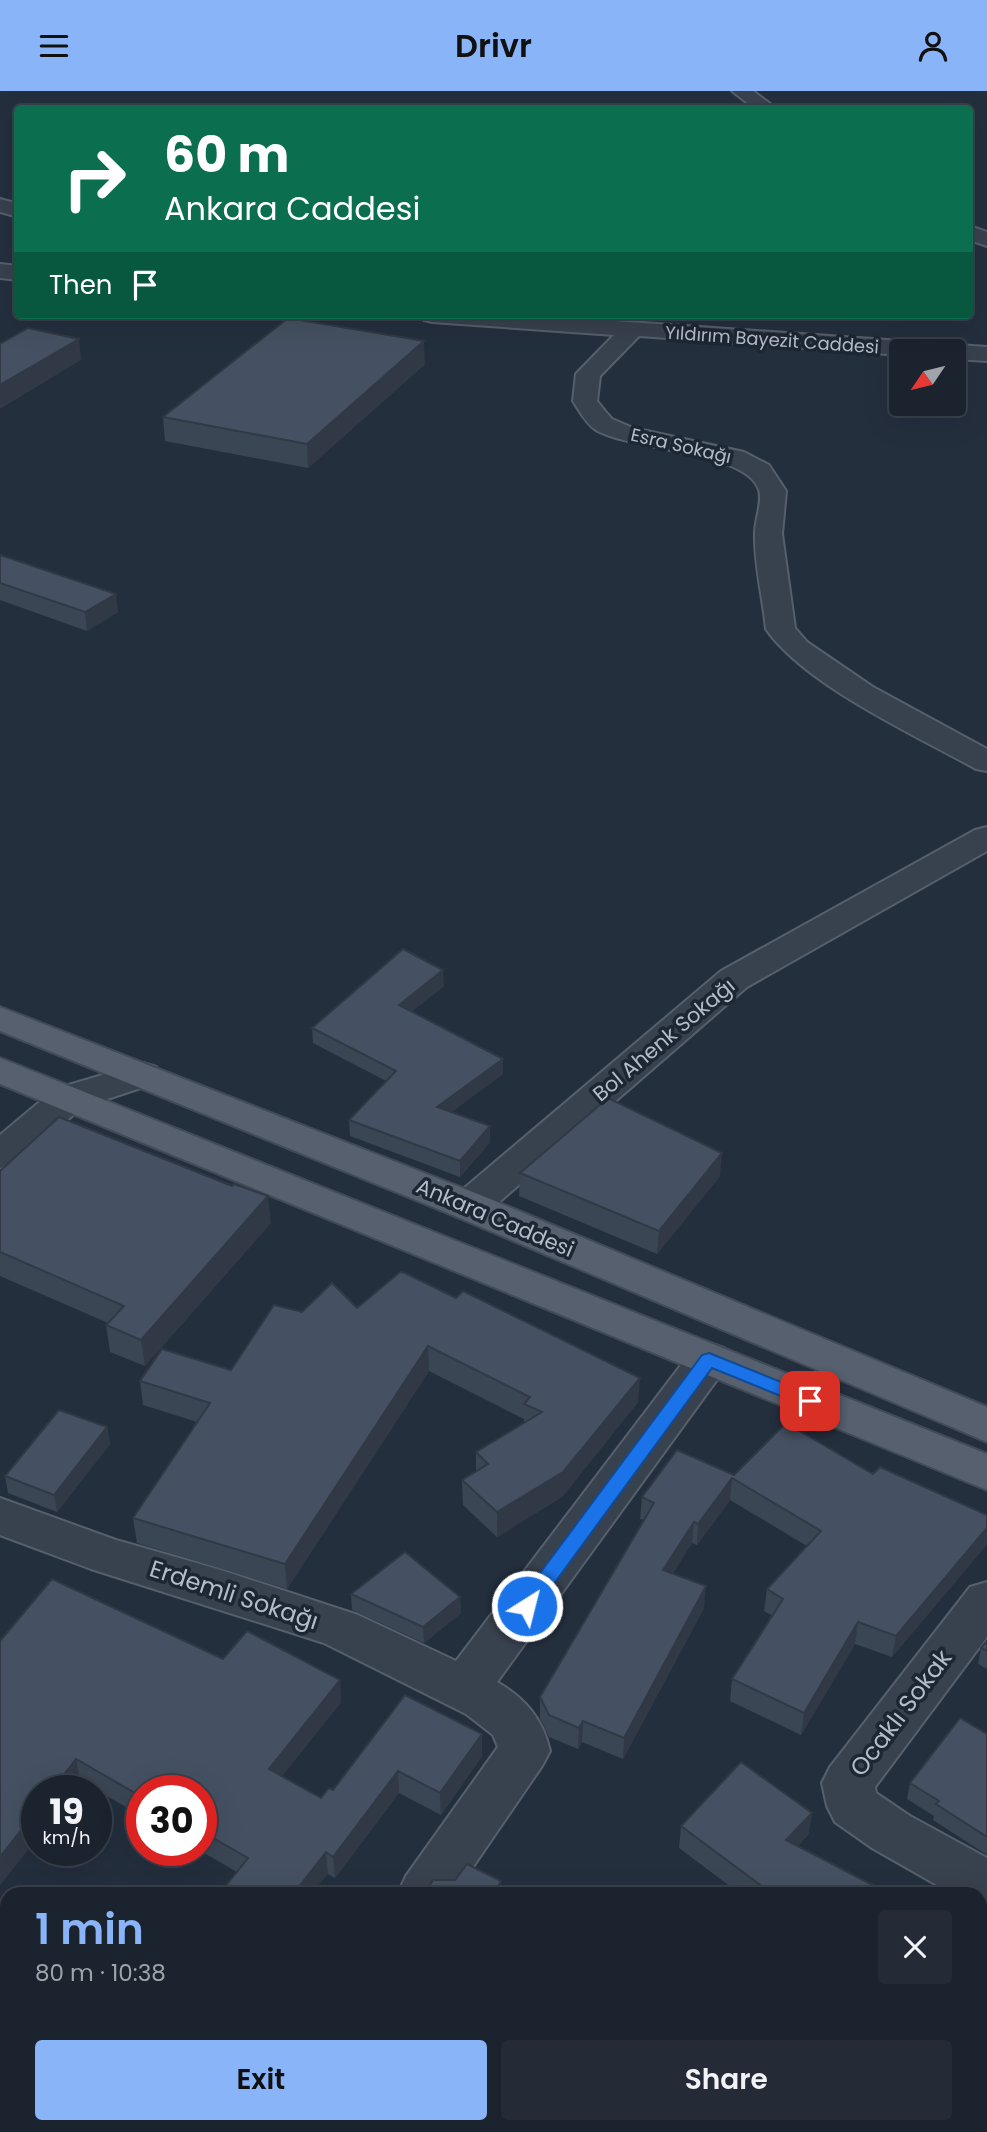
<!DOCTYPE html>
<html lang="en">
<head>
<meta charset="utf-8">
<style>
	body { margin:0; font-family:Poppins,sans-serif; background:#242b36; color:#f1f3f6; height:100vh; display:flex; flex-direction:column; font-size:26px; white-space:nowrap }
	* { box-sizing:border-box; margin:0 }
	p { font-size:23px; color:#a0a4aa }
	.icon { flex:none; width:38px; height:38px; fill:none; stroke:currentColor; stroke-width:2; stroke-linecap:round; stroke-linejoin:round }
	.map { position:relative; flex:1; overflow:hidden }
	.side { position:absolute; left:0px; top:1796px; width:987px; height:247px; display:flex; flex-direction:column; background:#1b232e; border-radius:21px 21px 0 0; box-shadow:0 7px 28px #0002,0 0 0 2px #39404a }
	.side>* { flex:none }
	.hud { position:absolute; left:14px; top:14px; width:959px; height:214px; border-radius:7px; box-shadow:0 7px 28px #0002,0 0 0 2px #39404a; background:#0b6e4f; color:#fff; overflow:hidden }
	.needle { width:46px; rotate:235deg }
	.fabs { position:absolute; left:889px; top:248px; display:grid; gap:14px }
	.fabs a { display:grid; place-items:center; width:77px; height:77px; border-radius:7px; background:#1b232e; box-shadow:0 7px 28px #0002,0 0 0 2px #39404a; font-size:35px }
	.speed { position:absolute; left:21px; top:1684px; display:flex; gap:14px; font-size:35px; font-weight:700; text-align:center }
	.speed>* { display:grid; place-content:center; width:91px; height:91px; border-radius:50%; background:#1b232e; box-shadow:0 7px 28px #0002,0 0 0 2px #39404a; line-height:1 }
	.speed small { font-size:18px; font-weight:400 }
	.speed .limit { border:10px solid #d22; background:#fff; color:#111 }
	.pin { position:absolute; display:grid; place-items:center; width:60px; height:60px; color:#fff; margin:-30px; border-radius:14px; box-shadow:0 4px 10px #0006 }
	.me { position:absolute; width:77px; margin:-38px; rotate:36deg; stroke-linejoin:round; filter:drop-shadow(0 0 5px #0008) }
	.turn { display:flex; align-items:center; gap:24px; height:147px; padding:0 35px; font-size:32px }
	.turn .icon { width:91px; height:91px; stroke-width:2.5 }
	.turn b { display:block; font-size:49px; line-height:60px }
	.then { display:flex; align-items:center; height:66px; padding:0 35px; background:#0003; gap:14px; font-size:26px }
	.round { display:grid; place-items:center; flex:none; width:74px; height:74px; border-radius:7px; background:#242b36 }
	.headline { display:flex; align-items:center; justify-content:space-between; height:119px; padding:0 35px }
	h1 { font-size:42px; font-weight:600; line-height:52px; color:#8ab4f8 }
	.cta { display:flex; gap:14px; margin-top:auto; padding:14px 35px }
	.cta a { flex:1; height:80px; border-radius:7px; background:#8ab4f8; color:#111; font-size:28px; font-weight:600; line-height:80px; text-align:center }
	.cta a+a { background:#242b36; color:#f1f3f6 }
	header { display:flex; justify-content:space-between; align-items:center; height:91px; padding:0 35px; background:#8ab4f8; color:#111; font-size:32px; font-weight:600 }
	.map>svg:first-child { display:block }
	.lines { fill:none; stroke-linecap:round; stroke-linejoin:round }
	.minor-casing { stroke:#565f6c; stroke-width:4 }
	.major-casing { stroke:#414a57; stroke-width:4 }
	.minor { fill:#38414e; fill-rule:evenodd }
	.major { fill:#56606e; fill-rule:evenodd }
	.wall { fill:#3b4654 }
	.shaded-wall { fill:#303945 }
	.building { fill:#455162; stroke:#303945; stroke-width:2 }
	.route { fill:#1a73e8; stroke:#114b97; stroke-width:2 }
	.labels { text-anchor:middle; stroke-width:7; stroke-linejoin:round; paint-order:stroke }
	.far-street-label { font-size:18px; fill:#b4bcc9; stroke:#1d2633 }
	.street-label { font-size:21px; fill:#b4bcc9; stroke:#1d2633 }
	.near-street-label { font-size:24px; fill:#b4bcc9; stroke:#1d2633 }
</style>
</head>
<body>
<header><svg class="icon" aria-label="menu" viewBox="0 0 24 24"><path d="M4 6h16M4 12h16M4 18h16"/></svg>Drivr<svg class="icon" aria-label="person" viewBox="0 0 24 24"><circle cx="12" cy="8" r="4"/><path d="M4 21q1-7 8-7t8 7"/></svg></header>
<div class="map">
<svg width="987" height="2041" viewBox="0 0 987 2041">
	<rect width="100%" height="100%" fill="#242f3e"/>
	<g class="lines">
		<defs>
			<g id="minor">
				<path d="M732,0h21l24,18h-22z"/>
				<path d="M0,108l18,5v13l-18,-5z"/>
				<path d="M970,135l17,6v14l-17,-6z"/>
				<path d="M0,173l18,2v14l-18,-2z"/>
				<path d="M421,224h109l457,32v14l-33,-2v-7h-53v3l-262,-19 -39,40 -3,25 8,10 7,8 21,9 111,24 25,13 17,26 -4,43 13,94 12,14 66,45 114,62v22l-11,-2c-61,-34 -171,-84 -210,-140 -3,-31 -12,-65 -11,-96 0,-13 8,-32 4,-43 -12,-39 -127,-39 -163,-60 -10,-6 -17,-20 -23,-29l3,-27 38,-39 -182,-13 -8,-2z"/>
				<path d="M987,736v24l-240,136 -264,229 -14,4 -14,-4 -6,-10 6,-10 266,-225 254,-141z"/>
				<path d="M143,972l13,4 6,8 -6,8 -73,24 -69,57 -14,4v-33l55,-46z"/>
				<path d="M709,1252l15,5 7,11 -7,11 -227,312c28,16 46,37 53,69l-8,15 -87,127h-57l8,-17 92,-129 -5,-12 -27,-21 -142,-71 -233,-74 -91,-34v-37l116,42 105,30 137,45 98,46 238,-313z"/>
				<path d="M987,1491v55l-112,150 1,6 34,23 77,42v52l-7,-3v-14h-29l-79,-45 -37,-26 -8,-16 -5,-23 8,-16 140,-180z"/>
				<path d="M0,1842l7,1v50l-7,-1z"/>
				<path d="M987,1896v64l-7,3v-65z"/>
				<path d="M462,2035h67l2,6h-67z"/>
				<path d="M900,2035h59l-2,6h-59z"/>
			</g>
			<g id="major">
				<path d="M0,916l483,189 504,211v35l-532,-226 -455,-185z"/>
				<path d="M0,967l987,396v36l-987,-406z"/>
			</g>
		</defs>
		<use href="#minor" class="minor-casing"/>
		<use href="#major" class="major-casing"/>
		<use href="#minor" class="minor"/>
		<use href="#major" class="major"/>
	</g>
	<g class="wall">
		<path d="M425,273l-117,104 -143,-27 -2,-24z"/>
		<path d="M0,464l118,57 -31,19 -87,-31z"/>
		<path d="M444,895l-33,26 92,62 -52,38 39,30 -30,35 -110,-41 -1,-16 37,-39 -73,-38 -1,-15z"/>
		<path d="M0,1080l271,52 -126,143 -35,-14 -4,-27 2,-2 -108,-47z"/>
		<path d="M520,1082l200,3 -63,78 -138,-58z"/>
		<path d="M357,1217l281,94 -76,95 -65,40 -34,-32 -1,-25 14,-8v-20l48,-29v-4l-95,-48 -142,218 -150,-46 -4,-25 64,-96 -54,-17 -3,-24 91,-11 71,-58z"/>
		<path d="M107,1336l3,17 -53,68 -49,-19 -3,-17z"/>
		<path d="M873,1383l114,41v29l-95,113 -37,-13 -54,91 -71,-34 2,-22 41,-63 -9,-5 3,-22 40,-43 -77,-46 -33,45 -5,-2 -19,30 31,35 -81,151 -41,-17 -4,7 -29,-12 -9,-19v-21l104,-177 -4,-1 2,-22 92,-22z"/>
		<path d="M351,1503l109,3 1,16 -37,30 -72,-33z"/>
		<path d="M0,1550l223,18 117,21 1,22 -59,74 39,22 12,-8 149,-56v22l-41,59 -42,-22 -64,85 -7,-4 -91,-2 -38,-22h2v-60h-59v26l-62,-35 -7,9h-36v48l-37,47z"/>
		<path d="M987,1550v28l-9,-5 3,-16z"/>
		<path d="M987,1643v121l-54,-35 1,-4 -27,-17 3,-16z"/>
		<path d="M812,1722l-4,22 -10,11 90,47h-149l-60,-45 2,-22z"/>
		<path d="M533,2035h30l-11,6h-16z"/>
		<path d="M672,2035h162l-3,6h-160z"/>
	</g>
	<g class="shaded-wall">
		<path d="M79,248l2,21 -81,49v-24z"/>
		<path d="M424,250l1,23 -117,104 -1,-24z"/>
		<path d="M116,503l2,18 -31,19 -2,-19z"/>
		<path d="M443,879l1,16 -45,35v-16z"/>
		<path d="M503,968v15l-66,49v-16z"/>
		<path d="M490,1035v16l-30,35v-16z"/>
		<path d="M722,1062l-2,23 -63,78 2,-23z"/>
		<path d="M268,1105l3,27 -126,143 -4,-26z"/>
		<path d="M428,1255l1,25 -142,218 -2,-25z"/>
		<path d="M640,1287l-2,24 -76,95 -65,40v-25z"/>
		<path d="M107,1336l3,17 -53,68 -3,-17z"/>
		<path d="M732,1387l-2,22 -33,45 1,-21z"/>
		<path d="M694,1431l-2,21 -30,48 1,-21z"/>
		<path d="M987,1437v16l-95,113 4,-21z"/>
		<path d="M706,1495l-2,22 -81,151 1,-21z"/>
		<path d="M460,1506l1,16 -37,30 -1,-16z"/>
		<path d="M858,1531l-3,22 -54,91 3,-22z"/>
		<path d="M340,1589l1,22 -70,88 -2,-21z"/>
		<path d="M583,1630l-1,21 -4,7 1,-21z"/>
		<path d="M482,1643v22l-41,59 -1,-22z"/>
		<path d="M76,1668l4,22 -7,9h-21z"/>
		<path d="M398,1680l1,22 -64,85 -2,-21z"/>
		<path d="M37,1719v28l-37,47v-28z"/>
		<path d="M812,1722l-4,22 -25,27 3,-22z"/>
		<path d="M326,1761l2,22 -16,19h-18z"/>
		<path d="M501,1790v12h-7z"/>
		<path d="M171,2035h9l-3,6h-8z"/>
		<path d="M540,2035h23l-11,6h-12z"/>
		<path d="M828,2035h6l-3,6h-5z"/>
	</g>
	<g class="building">
		<path d="M288,227l136,23 -117,103 -144,-27z"/>
		<path d="M28,237l51,11 -79,46v-41z"/>
		<path d="M0,464l116,39 -31,18 -85,-29z"/>
		<path d="M403,858l40,21 -44,35 104,54 -66,48 53,19 -30,35 -111,-41 47,-49 -84,-43z"/>
		<path d="M608,1007l114,55 -63,78 -139,-58z"/>
		<path d="M59,1026l173,69 2,-2 34,12 -127,144 -35,-15 18,-19 -124,-54v-81z"/>
		<path d="M400,1181l5,1 51,25 7,-7 177,87 -77,94 -66,40 -35,-32 26,-16 -12,-12 66,-40 -18,-8 6,-7 -102,-51 -143,218 -152,-46 77,-115 -70,-22 22,-32 69,21 43,-65 28,7 30,-29 25,25z"/>
		<path d="M59,1319l48,17 -53,68 -49,-19z"/>
		<path d="M786,1332l87,51 7,-7 107,48v13l-91,108 -38,-14 -54,91 -72,-34 51,-80 -16,-10 54,-58 -89,-53 -34,46 -4,-2 -31,48 43,16 -82,152 -41,-17 -4,7 -30,-13 -9,-18 114,-194 -12,-6 35,-47 57,25z"/>
		<path d="M405,1461l55,45 -37,30 -72,-33z"/>
		<path d="M52,1488l171,80 24,-28 93,49 -71,89 52,29 8,-10 4,2 72,-95 77,39 -42,59 -42,-22 -65,86 -7,-5 -32,41h-74l28,-35 -47,-27v-41h-59v7l-66,-38 -24,31h-15v20l-37,47v-216z"/>
		<path d="M987,1550v10l-6,-3z"/>
		<path d="M960,1627l27,16v103l-51,-33 3,-3 -29,-18z"/>
		<path d="M741,1671l71,51 -26,27 102,53h-117l-90,-67z"/>
		<path d="M467,1773l34,17 -7,12h-69l8,-13h22z"/>
		<path d="M987,2030v11h-4z"/>
		<path d="M86,2035h85l-2,6h-85z"/>
		<path d="M236,2035h82l8,2 -2,4h-90z"/>
		<path d="M672,2035h156l-2,6h-146l-8,-5z"/>
	</g>
	<path class="route" d="M709,1262l107,43 3,5 -3,4h-13l-91,-37 -178,243 -7,3 -7,-3 -3,-5 3,-6 182,-245z"/>
	<g class="labels">
		<g class="far-street-label">
			<text transform="translate(772 249) rotate(4)" y="6">Yıldırım Bayezit Caddesi</text>
			<text transform="translate(681 355) rotate(13)" y="6">Esra Sokağı</text>
		</g>
		<g class="street-label">
			<text transform="translate(664 949) rotate(-40)" y="7">Bol Ahenk Sokağı</text>
			<text transform="translate(495 1127) rotate(23)" y="7">Ankara Caddesi</text>
		</g>
		<g class="near-street-label">
			<text transform="translate(234 1504) rotate(18)" y="8">Erdemli Sokağı</text>
			<text transform="translate(901 1622) rotate(-53)" y="8">Ocaklı Sokak</text>
		</g>
	</g>
</svg>
<div class="fabs">
<a><svg class="needle" viewBox="-14 -14 28 28"><path d="M0-13l5 13h-10z" fill="#e53935"/><path d="M0 13l5-13h-10z" fill="#a0a4aa"/></svg></a>
</div>
<div class="speed"><div>19<small>km/h</small></div><div class="limit">30</div></div>
<div class="pin" style="left:810px;top:1310px;background:#d93025"><svg class="icon" aria-label="arrive" viewBox="0 0 24 24"><path d="M6 21V4h12l-3 4 3 4H6"/></svg></div>
<svg class="me" style="left:527px;top:1515px" viewBox="-20 -20 40 40"><circle r="17" fill="#1a73e8" stroke="#fff" stroke-width="3"/><path d="M0-11L8 9 0 5-8 9z" fill="#fff"/></svg>
<div class="hud">
<div class="turn"><svg class="icon" aria-label="right" viewBox="0 0 24 24"><path d="M7 20v-9h11M14 6l5 5-5 5"/></svg><div><b>60 m</b>Ankara Caddesi</div></div>
<div class="then">Then<svg class="icon" aria-label="arrive" viewBox="0 0 24 24"><path d="M6 21V4h12l-3 4 3 4H6"/></svg></div>
</div>
<section class="side">
<div class="headline"><div><h1>1 min</h1><p>80 m · 10:38</p></div><a class="round"><svg class="icon" aria-label="close" viewBox="0 0 24 24"><path d="M6 6l12 12M18 6L6 18"/></svg></a></div>
<div class="cta"><a>Exit</a><a>Share</a></div>
</section>
</div>
</body>
</html>
